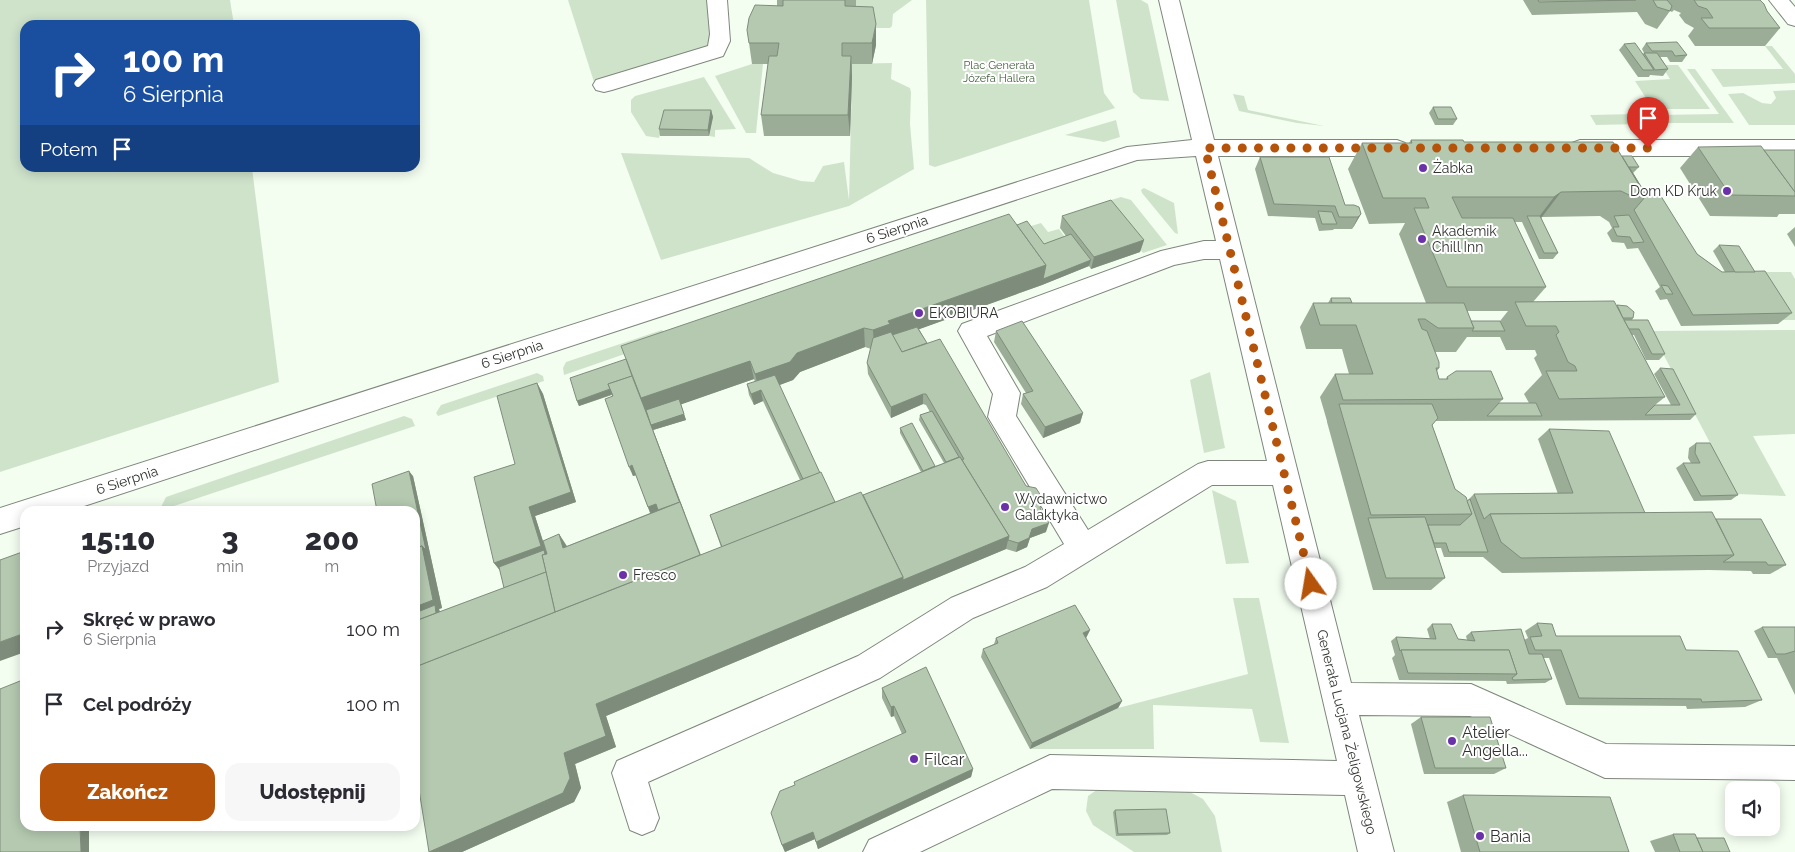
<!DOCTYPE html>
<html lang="pl">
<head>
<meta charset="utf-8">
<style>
	body { margin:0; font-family:Raleway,sans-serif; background:#f7f7f7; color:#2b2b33; height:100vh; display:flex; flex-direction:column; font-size:19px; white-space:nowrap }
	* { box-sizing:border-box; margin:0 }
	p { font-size:16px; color:#7c7c81 }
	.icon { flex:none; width:28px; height:28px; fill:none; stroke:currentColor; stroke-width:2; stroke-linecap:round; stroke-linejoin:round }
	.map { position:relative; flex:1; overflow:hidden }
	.details { position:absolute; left:20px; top:506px; width:400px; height:325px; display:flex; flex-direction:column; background:#fff; border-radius:15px; box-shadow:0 2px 12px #0003 }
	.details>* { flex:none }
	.banner { position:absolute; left:20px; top:20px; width:400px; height:152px; border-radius:15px; box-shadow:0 2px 12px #0003; background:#1a4fa0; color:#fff; overflow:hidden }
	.fabs { position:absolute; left:1725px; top:781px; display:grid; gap:10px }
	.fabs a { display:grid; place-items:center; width:55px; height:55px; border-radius:10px; background:#fff; box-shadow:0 2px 12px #0003; font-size:25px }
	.pin { position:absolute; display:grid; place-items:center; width:42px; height:42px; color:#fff; margin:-51px -21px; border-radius:50% 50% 50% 0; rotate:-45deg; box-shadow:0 0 5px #0007 }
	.pin .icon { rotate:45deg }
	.me { position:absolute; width:55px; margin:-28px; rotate:347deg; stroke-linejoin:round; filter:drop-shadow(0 0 4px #0008) }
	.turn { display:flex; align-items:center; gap:18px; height:105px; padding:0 20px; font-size:22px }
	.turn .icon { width:65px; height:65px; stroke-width:2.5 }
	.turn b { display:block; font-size:35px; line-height:42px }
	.then { display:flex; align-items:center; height:48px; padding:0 20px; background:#0003; gap:10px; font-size:19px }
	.eta { display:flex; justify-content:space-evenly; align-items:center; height:85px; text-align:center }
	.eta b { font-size:30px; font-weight:800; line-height:35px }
	.action { display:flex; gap:10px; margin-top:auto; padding:10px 20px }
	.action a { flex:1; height:58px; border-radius:15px; background:#b45309; color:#fff; font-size:20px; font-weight:800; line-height:58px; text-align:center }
	.action a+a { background:#f7f7f7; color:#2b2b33 }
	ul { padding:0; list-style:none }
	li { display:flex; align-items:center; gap:15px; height:75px; padding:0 20px }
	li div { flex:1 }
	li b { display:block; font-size:19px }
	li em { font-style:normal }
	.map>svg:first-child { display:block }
	.green { fill:#cfe3cb }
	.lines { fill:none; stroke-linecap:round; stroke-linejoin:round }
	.minor-casing { stroke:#7e877c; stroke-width:2 }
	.minor { fill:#fff; fill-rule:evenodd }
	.wall { fill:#9bad97; fill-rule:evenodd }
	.shaded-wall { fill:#7e8d7b }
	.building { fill:#b4c9b0; stroke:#7e8d7b }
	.route { stroke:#b45309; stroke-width:9; stroke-dasharray:0 16.2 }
	.poi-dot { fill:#6b31a8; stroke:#fff; stroke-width:2 }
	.labels { text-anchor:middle; stroke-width:4; stroke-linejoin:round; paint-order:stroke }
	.far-park-label { font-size:11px; fill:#3f5f39; stroke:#fff }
	.poi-label { font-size:14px; fill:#30342f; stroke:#fff; text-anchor:start }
	.street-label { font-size:14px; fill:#30342f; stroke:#fff }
	.near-poi-label { font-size:16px; fill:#30342f; stroke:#fff; text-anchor:start }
</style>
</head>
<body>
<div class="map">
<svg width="1795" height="852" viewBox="0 0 1795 852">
	<rect width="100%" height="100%" fill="#f3fef1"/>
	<g class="green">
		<path d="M0,0h230l4,25h-209v143h227l27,214 -279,90z"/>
		<path d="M568,0h141v48l-115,34z"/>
		<path d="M856,0h56l-19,14 -1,12 -2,2h-44l9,-13z"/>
		<path d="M926,0h163l15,93 11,15 -180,59 -6,-2z"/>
		<path d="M1116,0h25l7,4 21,97 -28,-2 -8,-7z"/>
		<path d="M1765,46h7l23,28v9l-72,4 -12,-18h72z"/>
		<path d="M892,63l-1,16 19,9 1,4 -1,32 4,45 -65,37 -188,54 -40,-107 128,5 24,15 28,8 13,1 9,-16 21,-4 5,38 3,-122 -9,-1v-13z"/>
		<path d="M752,64h11l-7,69h-10l-31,-57z"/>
		<path d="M1661,65h17l32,44h-57l-18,-28 35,-2z"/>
		<path d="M1687,69h8l39,54h-71l-6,-8 62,-1z"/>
		<path d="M704,77l32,52 -21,1v7l-6,-1 4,-19 -48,-1 -6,22 -13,-2 -15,-24v-12l4,-4z"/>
		<path d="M1795,90v35h-46l-21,-31 15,-1 19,10 9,1 5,-6 -3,-7z"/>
		<path d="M1233,94l11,2 4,14 76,16 -27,-3 -58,-12z"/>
		<path d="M1635,114l6,10 -45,1 -6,-10z"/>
		<path d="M1116,120l4,17 -16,5 -39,-7z"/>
		<path d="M1144,188l30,15 4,31 -3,-1 -33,-40 -1,-3z"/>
		<path d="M1121,197l10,3 36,45 -24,8 -34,-43 -19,6 -5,-8z"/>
		<path d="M1041,223l7,9 11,-3 8,11 -23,9 -16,-22z"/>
		<path d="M1752,272h39l4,7v41h-13z"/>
		<path d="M662,330l6,9 -104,36 -1,-7 3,-6z"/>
		<path d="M1795,330v104l-42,2 33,60 -49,-2 -86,-163z"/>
		<path d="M1210,372l15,76 -21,5 -14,-73z"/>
		<path d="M537,373l6,3 1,5 -106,35 -2,-3 5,-8z"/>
		<path d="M404,416l8,3 3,7 -256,85 7,-14z"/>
		<path d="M1212,490l24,11 13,62 -23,1z"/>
		<path d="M1233,598h26l30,145 -29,-1 -8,-33 -99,-4 1,44h-124l88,-41 130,-34z"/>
		<path d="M1101,787l83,2 19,10 12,17 7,36h-88l-41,-27 -7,-14 2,-15z"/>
	</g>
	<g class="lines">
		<defs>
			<g id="minor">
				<path d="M707,0h20l3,41 -7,15 -111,34 -8,2 -8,-2 -3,-5 3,-5 112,-34 2,-12z"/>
				<path d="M1159,0h20l35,140h183l8,3 3,5 -3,5 -8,3h-179l133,527 120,1 135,60 189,2v34l-190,-2 -135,-62 -111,-1 35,137h-36l-13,-57 -293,-6 -132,63h-57l6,-12 181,-85 287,6 -64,-276h-61l-165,102 -74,31 -93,60 -232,104 11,36 -5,12 -12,5 -12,-5 -18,-57 5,-12 241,-105 93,-58 74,-31 39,-23 -76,-127 5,-23 -35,-63 4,-7 199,-73 43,-10h12l-20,-85 -59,4 -1068,351h-44v15l-25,8v-26l1127,-361 65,-7zM1204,259h16l47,202h-59l-10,3 -110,66 -72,-114 4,-23 -33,-57 187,-71z"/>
				<path d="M1769,0h20l6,7v19l-7,-2z"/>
				<path d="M1580,140h215v16h-215l-8,-3 -3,-5 3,-5z"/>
			</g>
		</defs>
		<use href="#minor" class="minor-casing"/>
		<use href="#minor" class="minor"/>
	</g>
	<g class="wall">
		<path d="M777,0h79v6l20,39 -4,19h-20v13l-2,59h-86l-3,-21 7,-51h-16l-3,-21 28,-37z"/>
		<path d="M1523,0h237l7,11 13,17 -15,18h-70l-7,-10 6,-8 -9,-5 -6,-8 2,-2 -7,-3 -2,2 -2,-1 -13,18 -12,-5 -8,-12 -105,3z"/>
		<path d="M1646,43l41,12 -5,7h-12l-3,-5h-7l8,12 -5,7 -13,-1 -1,2h-11l-19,-27 5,-6 19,10 1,-1 -2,-4z"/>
		<path d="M1433,107l24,12 -4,6h-18l-6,-12z"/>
		<path d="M711,110l2,7 -4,19h-49l-1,-7z"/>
		<path d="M1411,140l53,2 158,14 17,11 -6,6 12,20 52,61 25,18h3l-12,-21 6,-6 36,27 37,41 -14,11 -97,2 -14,-27 -7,1 -5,-9 5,-4 -22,-39 -11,1 -3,-6 -12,-1 -5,-9 5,-5 -3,-6 -9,-6 -58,1 -1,1 17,35 -5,6h-14l-17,-37h-7l31,65 -13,15 83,4 17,12 -1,2 33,34 -6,6h-13l-12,-25h-2l33,62 -10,8h16l-17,-31 6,-6 36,46 -6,6 -255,1 -3,4 23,64 12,12 7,-7h84l-20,-55 11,-10 96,84 71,6 70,46 -16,9h-17l-2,-3 -42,-1 -207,3 -19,-16h-39l-3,-9h-6l10,30 -14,12h-58l-46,-168v-1l-7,-24 15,-23h14l-7,-25h-36l-6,-22 13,-24h15l3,-5 21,5h74l-27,-69 6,-11 -36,1 -21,-55 14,-26h47zM1467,311h41l-8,10h-29zM1467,337h33l6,13h29l2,5 -3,3 8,17 -18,19 5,9h-30l4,-4 -56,-22 -1,2h-7l-2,-8 2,-3 -4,-16h21z"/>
		<path d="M1698,147l66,3h31v64h-16l-2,3 -67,-1 -30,-48z"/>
		<path d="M1260,157l101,57 -7,12 -2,3h-18l-1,1 -14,1 -4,-13 -47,-2 -13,-47z"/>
		<path d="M1062,216l82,24 -4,12 -49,17 -2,-3 -47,19 -123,44 8,14 113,166 6,23 -16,6 -3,9 -11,5 -10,-3 -400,167 10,31 -41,17 6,24 -7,14 -112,50h-33l-16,-376 29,132 -3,1 1,3 64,-24 -4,-18 -6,-7 21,-99 22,-81 6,11 33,108 -41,14 12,38 12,-20 8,12 83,-33 -14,-38 -3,1 -21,-81 -33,11 -2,-5 440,-176 27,19 22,-8 -6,-8zM865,347l6,2 -4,14 1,11 23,44 32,-14 3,1 4,7 -10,3 -1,5 25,43 -9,3 -35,-38v5l21,39 -58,23 -28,7 -15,-29 -41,-88 14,-5 7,-8zM754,379l1,3 -8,2 2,11 5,10 9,-4 37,79 -90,35 11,32 -20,8 -48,-125 33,-10 -5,-16z"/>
		<path d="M1795,227v20l-8,-13z"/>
		<path d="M996,331l87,82 -3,10 -37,15 -22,-34 2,-10 3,-1 -32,-51z"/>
		<path d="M1696,443l42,52 -7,5 -37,1 -18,-33 7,-5h8l-3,-5 1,-10z"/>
		<path d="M1537,623l19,13 130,14 76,50 -17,7 -58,2 -1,-3 -120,-1 -17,-47h-6l9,21 -7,4 -38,1 -1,-3 -107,-1 -7,-22 3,-3 -4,-14 5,-4 34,2 -3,-10 5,-5 26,15 9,1 -1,-4 5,-4 53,8 4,-2 -3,-7z"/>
		<path d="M1762,627h33v68l-18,-37h-9l-14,-27z"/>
		<path d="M1090,630l-4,8 36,63 -4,7 -88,41 -49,-92 2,-8 11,-5 2,-6z"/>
		<path d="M882,688l91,81 -2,8 -153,72 -3,-10 -30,13 -3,-7 13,-60 107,-51 -8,-18 -3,1 -9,-19z"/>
		<path d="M1421,717l85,51 -12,6h-70l-13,-50z"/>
		<path d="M1463,795l166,57h-168l-14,-50z"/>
		<path d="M1115,810l55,23 -3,2 -51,1 -3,-24z"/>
		<path d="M1673,834l24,4 33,14h-75l-5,-11z"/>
	</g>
	<g class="shaded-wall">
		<path d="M876,24v21l-4,19v-21z"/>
		<path d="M851,56l1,21 -2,59 -2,-21z"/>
		<path d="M711,110l2,7 -4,19 -1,-6z"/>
		<path d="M1561,192l-19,25 -7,5 19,-25z"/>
		<path d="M1361,214l-7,12 -2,3 6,-12z"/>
		<path d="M1144,240l-4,12 -49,17 3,-12z"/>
		<path d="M1091,260l-2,6 -47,19 -150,54 -18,10 -1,-19 15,-9 158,-56z"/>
		<path d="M864,328l1,19 -65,25 -7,8 -32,12 2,9 -9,4 -3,-11 8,-3 -4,-17 42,-21z"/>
		<path d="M750,361l4,18 -106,37 36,-2 2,6 -33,10 32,84 -184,58 -7,-9 35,-56 8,-124 6,11 33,108 -41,14 12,38 105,-37 -4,-10 -12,-121 -57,20 -2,-5 57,-20z"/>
		<path d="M923,394v10l-32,14v-11z"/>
		<path d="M1083,413l-3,10 -37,15 2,-11z"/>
		<path d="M632,465l5,10 -4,1 -4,-9z"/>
		<path d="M409,471l4,5 29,132 -3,1 3,13 -27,-4z"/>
		<path d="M1049,523l-3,9 -16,6 -3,9 -11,5 2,-9 14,-14z"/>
		<path d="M559,534l8,13 -4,1z"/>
		<path d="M1009,536l-3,13 -400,167 10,31 -41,17 6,24 -7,14 -112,50h-33l167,-148 307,-127z"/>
		<path d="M1090,630l-4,8 -3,-5z"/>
		<path d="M25,633v19l-25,9v-19z"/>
		<path d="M1122,701l-4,7 -88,41 2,-6z"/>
		<path d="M894,706v10l-3,1v-10z"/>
		<path d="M973,769l-2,8 -153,72 -2,-7z"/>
		<path d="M80,826h9v26h-8z"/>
		<path d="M813,832l2,7 -30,13 -3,-7z"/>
	</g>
	<g class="building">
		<path d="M783,0h62v6l28,1 3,17 -4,19h-30v13h9l-3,59h-87l8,-59h8l2,-13h-30l-2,-13 2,-12 6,-13 28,1z"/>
		<path d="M1538,0h98l-97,2z"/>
		<path d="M1653,0h14l5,6 -2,5 -13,-4z"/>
		<path d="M1694,0h66l4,4 3,7 13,17h-71l-8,-10h12l-6,-9 -9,-3z"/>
		<path d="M1677,42l10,13 -12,1 -3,-5h-20l-6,-8z"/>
		<path d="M1635,43l19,27h-11l-19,-26z"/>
		<path d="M1644,53h13l11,16 -13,1z"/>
		<path d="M1433,107h18l6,12h-19z"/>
		<path d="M664,110h47l-3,20 -49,-1z"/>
		<path d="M1411,140h52l1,2h149l33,54h-15l-10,-5 -60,1 -7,5h-102l10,21h51l33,69h-99l-33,-79h15l-4,-10h-42l-21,-55h50z"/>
		<path d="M1761,146l34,46v4l-65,-1 -32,-48z"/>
		<path d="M1764,150h31v42z"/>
		<path d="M1622,156h10l7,11h-10l16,26h14l38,61 25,18 43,-1 27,42 -99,2 -59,-105 12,-14z"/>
		<path d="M1260,157h69l16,48h9l5,2 2,7 -3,3h-19l-4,-11 -61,-2z"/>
		<path d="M1111,200l33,40 -50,17 -32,-41z"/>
		<path d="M1318,211l14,1 5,12h-15z"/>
		<path d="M1009,214l37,51 -158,56 2,3 -17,6 -9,-2 -67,25 -7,9 -35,12 -5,-13 -109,37 -20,-52z"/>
		<path d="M1629,215l15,27 -11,1 -3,-6 -13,-1 -4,-9h6l-5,-11z"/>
		<path d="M1527,216h13l18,37h-14z"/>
		<path d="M1027,221l17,23 27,-10 20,26 -48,19 3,-14 -29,-40z"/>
		<path d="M1719,245l20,1 16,26h-20z"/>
		<path d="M1661,285l7,1 5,8h-7z"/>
		<path d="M1331,298h19l2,5h-20z"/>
		<path d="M1614,301l51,96 -106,2 -13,-28h31l-2,-5 -7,-4 -12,-27 3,-3 -3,-6h-30l-11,-24z"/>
		<path d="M1313,303h151l10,25h-36l-13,-9h-7l4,10 5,2 12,31v6h-3l3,11h9l-1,-2 9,-6h35l12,28 -160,1 -8,-26h38l-17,-49h-36z"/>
		<path d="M1617,305l10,1 7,6 -1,6h-10z"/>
		<path d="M1624,320h24l17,34h-13l-13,-25h-10z"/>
		<path d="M1022,321l61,92 -38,14 -22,-33 10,-3 -37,-60z"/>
		<path d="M1471,321h29l5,10h-33l2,-3z"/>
		<path d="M917,327l10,16 -25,9 -10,-17z"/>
		<path d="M891,332l11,20 38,-13 86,147 10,2 7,11 -3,9 9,15 -17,6 -3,9 -11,5 -10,-3 1,-4 -47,-76 2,-1 -38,-65h-3l-32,13 -24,-44 6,-25z"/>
		<path d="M626,359l6,17 -24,8 2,5 -33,12 -7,-23z"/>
		<path d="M1660,368l13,1 23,45 -51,1 10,-10h25z"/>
		<path d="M775,375l45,98 -17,6 -42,-89 -10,4 -4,-10z"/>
		<path d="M632,376l14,36 35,94 -1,-4 -22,8 -2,-6 -8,3 -16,-42 -3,2 -24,-68 8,-3 -5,-12z"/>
		<path d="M537,383l34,109 -42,15 12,39 -47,17 -20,-86 41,-13 -18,-68z"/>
		<path d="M679,399l5,15 -33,11 -5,-15z"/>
		<path d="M1499,403h37l6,13h-55z"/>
		<path d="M1339,404h93l6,14 -6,7 23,64 11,8 6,17 -101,1z"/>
		<path d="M932,411l27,46 -13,5 -26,-47z"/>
		<path d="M912,423l23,43 -12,5 -23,-43z"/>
		<path d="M1549,429l60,2 36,82 -155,1 -6,5 -10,-25 99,-1z"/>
		<path d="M1696,443h14l28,52 -37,1 -18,-33h17l-5,-10z"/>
		<path d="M960,457l49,79 -106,44v-3l-40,-82z"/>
		<path d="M409,471l17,79 -4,-4 -7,2v-37h-38l-5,-27z"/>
		<path d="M821,472l14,30 -113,45 -12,-32z"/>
		<path d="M861,492l42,85 -307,127 10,32 -42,17 6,25 -7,15 -134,59 -14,-87v-98z"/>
		<path d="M1470,499l18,53h-39l-3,-9h-12l-6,-18h32l12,-11 -5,-13z"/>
		<path d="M680,502l20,53 -145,57 -13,-57 5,-1 -4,-13 16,-7 4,14z"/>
		<path d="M1712,512l22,43 -213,3 -20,-16 -11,-28z"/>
		<path d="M1425,517l20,61h-59l-18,-60z"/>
		<path d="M1716,519h45l25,46h-18l-2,-3h-43l11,-7z"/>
		<path d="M422,546l11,54 -18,7v-59z"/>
		<path d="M544,550l1,4 -3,1 4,17 -42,16 -5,-21z"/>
		<path d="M25,551v82l-25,9v-82z"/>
		<path d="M546,572l9,40 -140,55v-46z"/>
		<path d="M435,605l1,8 -21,8v-8z"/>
		<path d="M1075,605l15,25 -7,3 39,68 -90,42 -49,-94 15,-6 -2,-5z"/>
		<path d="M1537,623l15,1 4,12h124l6,14 52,1 24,49 -60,2 -1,-3 -122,-1 -18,-48h-26l-5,-13 12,-1z"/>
		<path d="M1432,624h19l7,15 17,2 -4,-9 50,-3 8,25h13l10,25 -39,1 -1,-2 5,-4 -8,-24h-108l-1,1 -4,-14 40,2z"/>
		<path d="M1762,627h33v24l-10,3h-9z"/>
		<path d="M1401,650h108l8,24 -109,-1z"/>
		<path d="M926,667l47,102 -157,73 -3,-10 -31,13 -11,-32 9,-22 15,-6 -1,-3 112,-50 -12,-26 -3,1 -9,-19z"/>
		<path d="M25,679v147h55l1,26h-81v-163z"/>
		<path d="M1421,717h69l16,51h-71z"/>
		<path d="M1463,795l147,2 19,55h-149z"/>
		<path d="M1166,809l4,24 -52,1 -3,-24z"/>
		<path d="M1673,834h22l8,18h-23z"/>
		<path d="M1697,838h27l6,14h-27z"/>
	</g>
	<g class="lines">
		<path class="route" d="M1311,584l-106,-436h443"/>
	</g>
	<g class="poi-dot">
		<circle cx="1423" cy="168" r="5"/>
		<circle cx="1727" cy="191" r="5"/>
		<circle cx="1422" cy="239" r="5"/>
		<circle cx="919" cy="313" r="5"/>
		<circle cx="1005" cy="507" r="5"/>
		<circle cx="623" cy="575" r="5"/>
		<circle cx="1452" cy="741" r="5"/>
		<circle cx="914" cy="759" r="5"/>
		<circle cx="1480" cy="836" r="5"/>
	</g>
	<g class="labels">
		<g class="far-park-label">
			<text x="999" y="69">Plac Generała<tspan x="999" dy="13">Józefa Hallera</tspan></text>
		</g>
		<g class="poi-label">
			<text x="1433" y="173">Żabka</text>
			<text x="1717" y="196" text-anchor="end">Dom KD Kruk</text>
			<text x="1432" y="236">Akademik<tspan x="1432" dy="16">Chill Inn</tspan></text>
			<text x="929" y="318">EKOBIURA</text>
			<text x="1015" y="504">Wydawnictwo<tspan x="1015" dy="16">Galaktyka</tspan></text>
			<text x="633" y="580">Fresco</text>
		</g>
		<g class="street-label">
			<text transform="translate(897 229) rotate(-18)" y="5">6 Sierpnia</text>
			<text transform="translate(512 354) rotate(-18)" y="5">6 Sierpnia</text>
			<text transform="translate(127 480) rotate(-18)" y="5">6 Sierpnia</text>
			<text transform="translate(1347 732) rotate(76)" y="5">Generała Lucjana Żeligowskiego</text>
		</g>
		<g class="near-poi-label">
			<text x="1462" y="738">Atelier<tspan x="1462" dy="18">Angella...</tspan></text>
			<text x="924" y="765">Filcar</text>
			<text x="1490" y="842">Bania</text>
		</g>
	</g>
</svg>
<div class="fabs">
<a><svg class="icon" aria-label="sound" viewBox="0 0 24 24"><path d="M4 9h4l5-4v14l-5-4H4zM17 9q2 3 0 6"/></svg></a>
</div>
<div class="pin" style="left:1648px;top:148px;background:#d93025"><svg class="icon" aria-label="arrive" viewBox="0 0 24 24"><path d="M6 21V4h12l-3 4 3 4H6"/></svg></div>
<svg class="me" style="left:1311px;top:584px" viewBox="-20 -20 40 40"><circle r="19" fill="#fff"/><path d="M0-13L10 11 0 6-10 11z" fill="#b45309"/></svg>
<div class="banner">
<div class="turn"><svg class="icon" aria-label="right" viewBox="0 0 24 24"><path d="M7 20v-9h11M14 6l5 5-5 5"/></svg><div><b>100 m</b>6 Sierpnia</div></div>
<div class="then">Potem<svg class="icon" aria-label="arrive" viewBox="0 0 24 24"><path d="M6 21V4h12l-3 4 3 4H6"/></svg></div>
</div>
<section class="details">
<div class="eta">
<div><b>15:10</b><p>Przyjazd</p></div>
<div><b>3</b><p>min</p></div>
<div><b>200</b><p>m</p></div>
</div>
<ul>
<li><svg class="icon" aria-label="right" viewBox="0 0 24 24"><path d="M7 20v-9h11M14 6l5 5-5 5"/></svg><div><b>Skręć w prawo</b><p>6 Sierpnia</p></div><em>100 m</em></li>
<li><svg class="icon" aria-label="arrive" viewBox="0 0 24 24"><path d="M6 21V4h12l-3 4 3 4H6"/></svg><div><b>Cel podróży</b></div><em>100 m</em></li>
</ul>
<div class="action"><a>Zakończ</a><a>Udostępnij</a></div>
</section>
</div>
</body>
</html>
